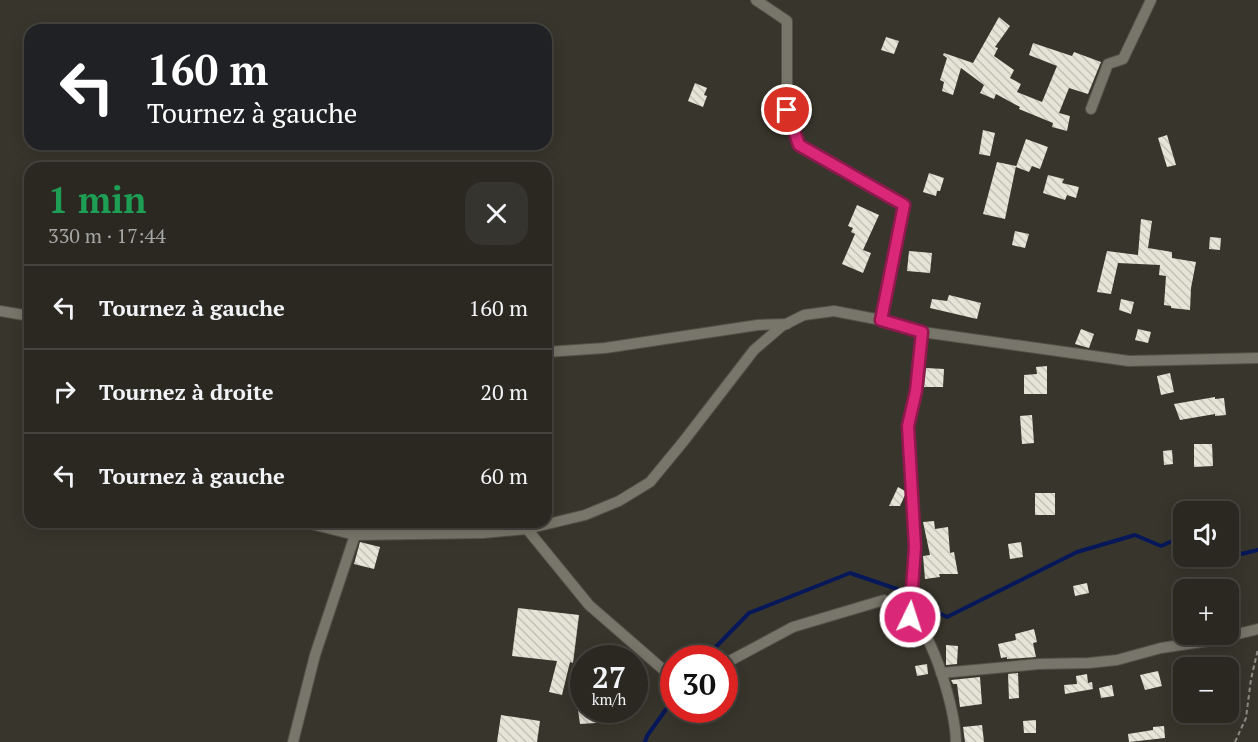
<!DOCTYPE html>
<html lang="fr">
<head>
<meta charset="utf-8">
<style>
	body { margin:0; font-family:"PT Serif",serif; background:#36342e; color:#f1f3f6; height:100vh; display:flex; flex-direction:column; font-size:22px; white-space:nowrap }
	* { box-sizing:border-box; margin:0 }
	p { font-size:20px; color:#a5a6a5 }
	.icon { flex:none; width:33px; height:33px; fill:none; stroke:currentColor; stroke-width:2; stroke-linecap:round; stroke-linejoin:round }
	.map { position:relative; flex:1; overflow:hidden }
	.sheet { position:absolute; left:24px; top:162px; width:528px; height:366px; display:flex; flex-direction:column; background:#2a2821; border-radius:18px; box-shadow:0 3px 15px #0003,0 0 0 2px #46443f }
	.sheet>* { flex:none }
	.banner { position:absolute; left:24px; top:24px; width:528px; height:126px; border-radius:18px; box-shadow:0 3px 15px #0003,0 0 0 2px #46443f; background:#202124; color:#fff; overflow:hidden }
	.fabs { position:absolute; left:1173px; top:501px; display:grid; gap:12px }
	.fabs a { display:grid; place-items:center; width:66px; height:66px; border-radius:12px; background:#2a2821; box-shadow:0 3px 15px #0003,0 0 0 2px #46443f; font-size:30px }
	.speed { position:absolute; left:570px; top:645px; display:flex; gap:12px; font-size:30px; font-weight:700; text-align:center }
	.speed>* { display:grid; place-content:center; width:78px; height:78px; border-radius:50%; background:#2a2821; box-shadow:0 3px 15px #0003,0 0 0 2px #46443f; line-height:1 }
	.speed small { font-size:15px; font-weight:400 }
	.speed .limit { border:9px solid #d22; background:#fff; color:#111 }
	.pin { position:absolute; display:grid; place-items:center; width:51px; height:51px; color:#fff; margin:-26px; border:3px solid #fff; border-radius:50%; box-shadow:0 2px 6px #0007 }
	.me { position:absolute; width:66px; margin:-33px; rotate:4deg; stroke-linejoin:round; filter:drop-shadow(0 0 4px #0008) }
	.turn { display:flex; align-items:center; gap:21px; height:126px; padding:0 24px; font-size:27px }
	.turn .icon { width:78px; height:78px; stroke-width:2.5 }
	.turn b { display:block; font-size:42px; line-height:51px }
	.round { display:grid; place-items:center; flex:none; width:63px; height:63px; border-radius:18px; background:#36342e }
	.overview { display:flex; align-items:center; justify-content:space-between; height:102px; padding:0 24px }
	h1 { font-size:36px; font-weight:600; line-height:45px; color:#1e9e55 }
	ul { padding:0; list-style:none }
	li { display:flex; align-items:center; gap:18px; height:84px; padding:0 24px; border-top:2px solid #46443f }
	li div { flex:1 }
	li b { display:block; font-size:22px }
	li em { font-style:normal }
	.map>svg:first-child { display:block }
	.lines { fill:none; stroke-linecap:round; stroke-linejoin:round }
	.stream { stroke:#07185a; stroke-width:4 }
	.building { fill:url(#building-back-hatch) }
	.street-casing { stroke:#535149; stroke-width:12 }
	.path { stroke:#8e8c85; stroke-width:2; stroke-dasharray:4.5 3; stroke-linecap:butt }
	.street { stroke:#78756a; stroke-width:10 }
	.route-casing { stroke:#8e194d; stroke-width:15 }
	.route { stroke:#db2777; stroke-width:10 }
</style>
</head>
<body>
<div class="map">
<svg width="1258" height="742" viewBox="0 0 1258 742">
	<defs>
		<pattern id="building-back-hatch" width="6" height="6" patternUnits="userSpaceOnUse" patternTransform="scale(1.5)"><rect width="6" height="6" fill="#e6e3d7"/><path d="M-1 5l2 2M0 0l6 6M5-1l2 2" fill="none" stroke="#c5c2b9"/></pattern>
	</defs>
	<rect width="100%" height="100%" fill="#38362c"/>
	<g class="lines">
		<g class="stream">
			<path d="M1228,549l9,6 21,-5"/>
			<path d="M915,601l32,16 130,-65 58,-17 26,11 23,-10"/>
			<path d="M705,658l44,-45 101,-40 47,16 12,8"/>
			<path d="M645,742l2,-6 27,-38"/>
		</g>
	</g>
	<g class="building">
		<path d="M999,17l11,9 -15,21 3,1 -4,8 20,14 -4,8 11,6 -4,8 25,10 15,-36 -28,-11 4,-12 39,13 2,-4 27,10 -13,32 -19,-6 -10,25 11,3 -3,15 -15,-4 1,-4 -34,-14 1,-2 -24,-13 -2,5 -14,-6 4,-8 -23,-17 -8,27 -11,-4 2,-9 -4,-2 7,-22 -4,-3 1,-2 29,10z"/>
		<path d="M886,37l13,4 -5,13 -13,-4z"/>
		<path d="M695,83l12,5 -3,7 3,1 -4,11 -15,-6z"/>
		<path d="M983,130l12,3 -5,23 -11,-2z"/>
		<path d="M1167,135l9,30 -9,2 -9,-29z"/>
		<path d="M1026,139l22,8 -8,22 -8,-3 -3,6 -13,-5z"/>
		<path d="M997,162l19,4 -11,53 -22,-5z"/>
		<path d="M929,173l15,5 -4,13h-3l-1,5 -13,-4z"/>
		<path d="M1048,175l16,4 -2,4 17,4 -3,11 -9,-3 -2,5 -22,-7z"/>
		<path d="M857,205l22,10 -16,35 8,3 -8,20 -21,-9 13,-30 -4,-2 2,-4 -5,-2z"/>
		<path d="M1141,219l11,2 -4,27 24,4v6l24,4 -5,26 -1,22 -19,-2v-2l-7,-1 2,-29 -7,-1 1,-10 -42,-2 -7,31 -14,-2 10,-41 31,4z"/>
		<path d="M1015,231l14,3 -4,14 -13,-3z"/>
		<path d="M1210,237l11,1 -1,12 -11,-1z"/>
		<path d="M909,251l23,2 -2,20 -23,-2z"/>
		<path d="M949,295l32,8 -4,16 -47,-11 2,-9 15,2z"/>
		<path d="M1121,299l13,3 -3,12 -12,-4z"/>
		<path d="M1081,329l13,5 -5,14 -14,-4z"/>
		<path d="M1138,329l13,3 -3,11 -13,-3z"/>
		<path d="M1047,366v28h-23v-19l13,-1 -1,-7z"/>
		<path d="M926,368l18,1 -1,18h-19z"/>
		<path d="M1170,373l4,19 -13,3 -4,-19z"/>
		<path d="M1215,397v2l9,-1 2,17 -11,1v-2l-35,6 -6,-16z"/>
		<path d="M1032,415l2,28 -12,1 -2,-28z"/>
		<path d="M1194,444h18l1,22 -19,1z"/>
		<path d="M1172,450l1,14 -9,1 -1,-14z"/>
		<path d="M898,487l7,4v4l-5,11h-11z"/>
		<rect x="1035" y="493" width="20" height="22"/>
		<path d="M934,521l1,8 13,-2 2,26 4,-1 4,22h-19l1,3 -15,2 -2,-23 7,-1 -7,-33z"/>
		<path d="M360,542l20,5 -6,22 -20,-5z"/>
		<path d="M1021,542l2,15 -13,2 -2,-15z"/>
		<path d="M1087,583l2,10 -14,3 -2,-10z"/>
		<path d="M518,608l61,7 -6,48 -3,-1 -8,33 -13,-3 8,-31 -45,-5z"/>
		<path d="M1034,629l3,13 -4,1 3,14 -29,2v-2l-6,1 -3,-14 18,-4 -1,-6z"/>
		<path d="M946,645l12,1 -1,18 -11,1z"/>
		<path d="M927,664l1,10 -11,2 -2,-10z"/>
		<path d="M1158,671l4,15 -17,4 -5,-15z"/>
		<path d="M1018,673l1,25 -10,1 -1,-25z"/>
		<path d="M1087,674l1,9 4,-1 1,7 -28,5 -1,-9 13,-1 -1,-8z"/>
		<path d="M980,677l2,27 -22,3 -3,-23h-4l-2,-4z"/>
		<path d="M1112,685l2,11 -13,2 -2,-10z"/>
		<path d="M578,710h17l1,13 -16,1z"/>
		<path d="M501,715l39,6 -3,21h-40z"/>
		<path d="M1036,720v13h-12l-1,-12z"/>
		<path d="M982,725l2,17h-19l-2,-15z"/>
		<path d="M1164,726l1,12 -36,4 -1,-8 25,-4v-3z"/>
	</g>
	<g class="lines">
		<defs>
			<g id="street">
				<path d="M756,0l31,21v89l12,35 105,60 -23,115"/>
				<path d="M1091,109l17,-45 15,-5 28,-59"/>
				<path d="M0,311l30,5"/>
				<path d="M546,352l59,-4 153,-23 29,-1"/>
				<path d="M303,522l52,13 128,-2 44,-4 58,-14 34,-14 31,-19 33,-40 71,-92 28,-24 22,-11 30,-4 47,9 41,12 207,29 129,-3"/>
				<path d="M527,529l62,76 85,74"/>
				<path d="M911,617l5,-70 -8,-121 8,-35 6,-59"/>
				<path d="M724,664l69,-37 91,-27c9,6 20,11 28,17 23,21 43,94 44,125"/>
				<path d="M941,673l98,-9 50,-1 28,-3 44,-12 47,-7 50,-12"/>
				<path d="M293,742l22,-87 40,-120 13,-13"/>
			</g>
		</defs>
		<use href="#street" class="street-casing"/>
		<path class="path" d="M1235,742l11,-24 5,-39 7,-30"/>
		<use href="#street" class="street"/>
	</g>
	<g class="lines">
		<defs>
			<path id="route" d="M787,110l12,35 105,60 -23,115 41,12 -6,59 -8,35 7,121 -5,70"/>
		</defs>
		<use href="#route" class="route-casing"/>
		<use href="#route" class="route"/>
	</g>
</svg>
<div class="fabs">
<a><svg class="icon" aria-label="sound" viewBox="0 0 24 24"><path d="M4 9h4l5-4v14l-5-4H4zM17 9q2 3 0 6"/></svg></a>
<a>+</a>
<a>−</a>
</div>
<div class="speed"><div>27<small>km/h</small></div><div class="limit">30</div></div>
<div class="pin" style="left:787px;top:110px;background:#d93025"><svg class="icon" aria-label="arrive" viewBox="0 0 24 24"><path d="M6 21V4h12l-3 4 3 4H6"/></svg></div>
<svg class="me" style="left:910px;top:617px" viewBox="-20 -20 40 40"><circle r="17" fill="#db2777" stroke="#fff" stroke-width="3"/><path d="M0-11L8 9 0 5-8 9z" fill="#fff"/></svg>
<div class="banner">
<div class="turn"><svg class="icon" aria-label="left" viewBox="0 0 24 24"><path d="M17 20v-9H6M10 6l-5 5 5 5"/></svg><div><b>160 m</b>Tournez à gauche</div></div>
</div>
<section class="sheet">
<div class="overview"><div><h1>1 min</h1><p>330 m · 17:44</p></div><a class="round"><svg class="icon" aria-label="close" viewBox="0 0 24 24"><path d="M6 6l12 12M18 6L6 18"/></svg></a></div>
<ul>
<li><svg class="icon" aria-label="left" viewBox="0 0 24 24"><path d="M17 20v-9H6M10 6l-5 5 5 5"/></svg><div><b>Tournez à gauche</b></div><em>160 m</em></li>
<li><svg class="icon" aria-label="right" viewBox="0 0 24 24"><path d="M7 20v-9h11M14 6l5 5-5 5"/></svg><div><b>Tournez à droite</b></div><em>20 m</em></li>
<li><svg class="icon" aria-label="left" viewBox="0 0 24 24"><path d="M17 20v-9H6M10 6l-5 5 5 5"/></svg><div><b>Tournez à gauche</b></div><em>60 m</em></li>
</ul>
</section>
</div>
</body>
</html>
